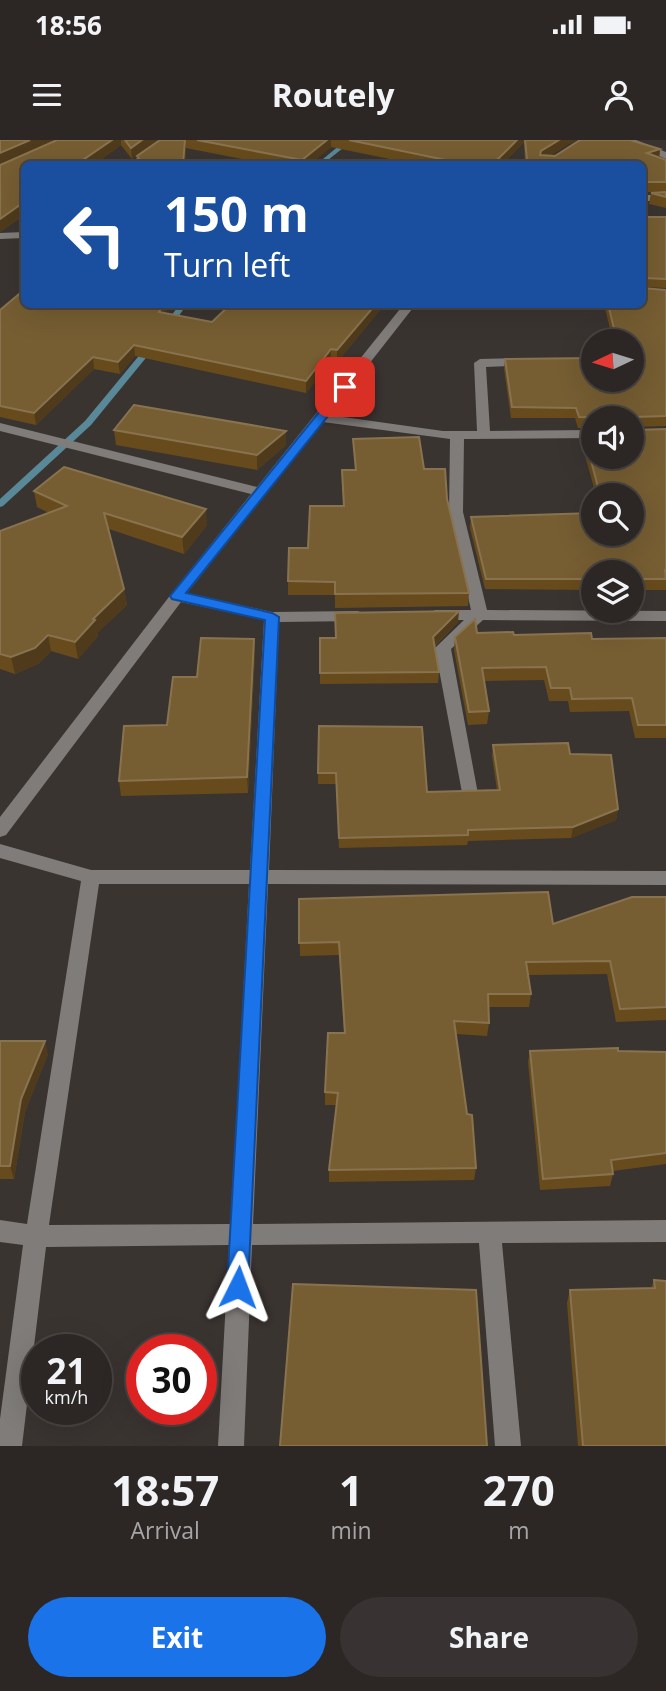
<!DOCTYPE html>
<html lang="en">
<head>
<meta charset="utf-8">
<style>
	body { margin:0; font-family:"Open Sans",sans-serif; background:#383332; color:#f1f3f6; height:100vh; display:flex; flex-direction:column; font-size:26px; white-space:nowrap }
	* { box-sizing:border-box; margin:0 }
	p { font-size:23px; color:#a6a5a7 }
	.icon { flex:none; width:38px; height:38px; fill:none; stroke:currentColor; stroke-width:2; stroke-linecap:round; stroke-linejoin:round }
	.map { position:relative; height:1306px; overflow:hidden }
	.side { display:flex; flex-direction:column; background:#2c2725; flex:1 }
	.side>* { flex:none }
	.guide { position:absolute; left:21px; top:21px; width:625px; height:147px; border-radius:10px; box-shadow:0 7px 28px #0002,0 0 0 2px #484442; background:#1a4fa0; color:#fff; overflow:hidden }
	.needle { width:46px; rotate:266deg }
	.buttons { position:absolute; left:581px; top:189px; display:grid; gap:14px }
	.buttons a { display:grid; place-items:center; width:63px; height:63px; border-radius:50%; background:#2c2725; box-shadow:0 7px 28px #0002,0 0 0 2px #484442; font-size:35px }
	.speed { position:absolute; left:21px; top:1194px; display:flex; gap:14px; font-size:35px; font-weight:700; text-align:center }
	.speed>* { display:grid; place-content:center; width:91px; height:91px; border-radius:50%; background:#2c2725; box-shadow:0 7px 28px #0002,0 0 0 2px #484442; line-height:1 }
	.speed small { font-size:18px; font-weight:400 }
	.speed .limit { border:10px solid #d22; background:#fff; color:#111 }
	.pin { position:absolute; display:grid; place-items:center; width:60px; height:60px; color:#fff; margin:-30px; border-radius:14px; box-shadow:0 4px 10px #0006 }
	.me { position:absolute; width:77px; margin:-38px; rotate:3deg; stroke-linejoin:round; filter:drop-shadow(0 0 5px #0008) }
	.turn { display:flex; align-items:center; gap:24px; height:147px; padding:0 28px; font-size:32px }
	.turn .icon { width:91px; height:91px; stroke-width:2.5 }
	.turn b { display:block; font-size:49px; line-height:60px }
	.eta { display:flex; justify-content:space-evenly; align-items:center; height:119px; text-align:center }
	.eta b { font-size:42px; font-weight:700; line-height:49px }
	.cta { display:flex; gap:14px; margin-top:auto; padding:14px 28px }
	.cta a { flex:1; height:80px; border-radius:42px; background:#1a73e8; color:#fff; font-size:28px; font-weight:700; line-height:80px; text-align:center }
	.cta a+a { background:#383332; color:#f1f3f6 }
	.status { display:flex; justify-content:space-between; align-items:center; height:49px; padding:0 35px; background:#2c2725; direction:ltr }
	.status svg { height:19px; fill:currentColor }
	header { display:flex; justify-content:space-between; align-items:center; height:91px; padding:0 28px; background:#2c2725; font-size:32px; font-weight:700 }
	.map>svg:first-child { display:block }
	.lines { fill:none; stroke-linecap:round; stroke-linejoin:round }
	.stream { fill:#598898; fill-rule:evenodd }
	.minor { fill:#7f7c7a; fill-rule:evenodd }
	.wall { fill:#674b1c }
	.shaded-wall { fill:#4f3b1b }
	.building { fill:#765d32; stroke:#89734f; stroke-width:2 }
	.route { fill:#1a73e8; stroke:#114b97; stroke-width:2 }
</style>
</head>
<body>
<div class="status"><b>18:56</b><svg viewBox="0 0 49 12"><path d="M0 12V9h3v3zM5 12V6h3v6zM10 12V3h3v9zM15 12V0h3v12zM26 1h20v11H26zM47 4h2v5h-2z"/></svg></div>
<header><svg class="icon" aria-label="menu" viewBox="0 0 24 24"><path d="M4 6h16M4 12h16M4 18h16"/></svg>Routely<svg class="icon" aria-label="person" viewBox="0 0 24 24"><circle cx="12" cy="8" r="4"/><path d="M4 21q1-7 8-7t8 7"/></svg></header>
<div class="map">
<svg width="666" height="1306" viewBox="0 0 666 1306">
	<rect width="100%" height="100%" fill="#3a3431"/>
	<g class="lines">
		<g class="stream">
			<path d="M346,0h7l-30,24h-6z"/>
			<path d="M180,164h7l-15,22h-6l-1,-2z"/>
			<path d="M147,206l7,2 -63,77 -88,81 -3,1v-8l85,-78z"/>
		</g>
		<g class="minor">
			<path d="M161,0h11l-32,24h-11z"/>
			<path d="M623,0h13l30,12v7z"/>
			<rect x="642" y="55" width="24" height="6"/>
			<path d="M24,92v6l-24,1v-6z"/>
			<path d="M404,164h12l-87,111 114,16h34l-3,-68 6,-4 47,-1 6,4 -2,3 -45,2 4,64 103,-1v8l-129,1 -1,73 24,98 179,1v10l-183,-1 -32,29 27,145 -3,4h-12l-28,-150 29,-28h-29l-8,-5 8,-5h36l-22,-98 1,-73 -127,-17 -136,171 85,19 86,-1 8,5 -8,5 -79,1 -10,248 397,1v14l-398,-1 -15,340 413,-4v22l-164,1 19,203h-26l-16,-203 -227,2 -8,201h-26l11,-201 -183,2 -24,199h-22v-27l23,-174 -23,-3v-22l27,4 54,-343 -81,-23v-14l91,26h159l14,-250 -83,-18 -175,233 -6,2v-20l172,-224 79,-99 -251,-63v-8l257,64zM99,744h150l-18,340 -182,1z"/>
		</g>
	</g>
	<g class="wall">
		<path d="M57,0h100l-25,19 -11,-14 -121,87v-67z"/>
		<path d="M160,0h416l-26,15 110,-6 -1,8 7,3v48l-17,-4 2,-11 8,-1h-17v-28h-117l-1,-22 -21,22h-89l-83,-17 -21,17h-42l-82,-16 -1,16h-47l-1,-8z"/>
		<path d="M642,77h24v71l-24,-1z"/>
		<path d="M666,150v136l-33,1 1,3 32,-1v161h-34v-18h-39v18l-108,-1 -15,-61 1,-11 122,17 39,-39h-36l-15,-54 2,-11 10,27 39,-39h-39v10h-15l-3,-10h-64l-7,-49 1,-10 127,21v-39h-19l-9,-37h38z"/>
		<path d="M170,164l-5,9 47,9 19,-18h154l-48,58 -6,-1 -25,32 -171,-37 -15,18 -26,-5 -58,56 -36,-8v-107z"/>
		<path d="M114,290l172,1v14l-29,25 -141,-25z"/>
		<path d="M353,299l71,30 23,30 22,94 -1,13 -133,2v-13h-47v-14l20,-33 35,-42 -1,-36h13z"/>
		<path d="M34,351l173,34 -23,29 -75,-25 15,60 3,16 -30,28 1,3 -20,23 -27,-8 -13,13 -23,10 -15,-5v-138l49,-18 -12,-6z"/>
		<path d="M458,482l-23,24 4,26 -1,11 -118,1v-46h15z"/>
		<path d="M477,493l115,6 74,-1v100h-31l-6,-27 -59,1 -2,-11h-19l-5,-21 -60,1 5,30 -2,13 -19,1 -14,-75 1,-13z"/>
		<path d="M254,499l1,15 -7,139 -127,3 -2,-15 48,-56 30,-48z"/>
		<path d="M319,586l108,66 70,-2 -5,-34 1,-11 77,9 48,55 -2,11 -45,18 -103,3 -1,4 -128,3 -3,-64h-18z"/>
		<path d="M666,757v123l-50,2 -9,-48 -79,1 3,19 -2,13h-41l1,16 -2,13 -31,-2 11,80 9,54 -2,12 -145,2v-12l7,-65h-11v-13l19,-59 -5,-78 -39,1 -1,-57 254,25z"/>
		<path d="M0,901l48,13 -23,58 -11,67h-14z"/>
		<path d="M530,911l136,1v112l-53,7v3l-3,12 -70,4 -12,-128z"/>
		<path d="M654,1140l12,166h-88l-11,-143 3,-13 81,-2z"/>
	</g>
	<g class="shaded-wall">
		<path d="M30,0h25l-55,24v-11z"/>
		<path d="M112,0h9v5l-27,19h-17z"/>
		<path d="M142,0h15l-25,19 -1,-11z"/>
		<path d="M186,0v8l-1,16h-2z"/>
		<path d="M327,0h4v7l-21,17h-8v-4z"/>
		<path d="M517,0h7v2l-21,22h-10z"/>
		<path d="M559,0h17l-36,22 1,-11z"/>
		<path d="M660,9l-1,11 -12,-7z"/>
		<path d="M24,62v12l-24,18v-13z"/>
		<path d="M163,164h7l-10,19 -1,-11z"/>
		<path d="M376,164h9l-48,58v-12z"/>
		<path d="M134,205l1,11 -15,18 -2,-12z"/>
		<path d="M331,209v12l-25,32v-12z"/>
		<path d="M93,217l1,12 -58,56 -2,-12z"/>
		<path d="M286,291v14l-29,25v-15z"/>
		<path d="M206,369l1,16 -23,29 -2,-17z"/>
		<path d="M124,449l3,16 -30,28 1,3 -20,23 -3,-17 18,-23z"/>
		<path d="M459,471l-1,11 -26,26 1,-11z"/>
		<path d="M48,495l3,16 -13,13 -23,10 -4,-17z"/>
		<path d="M254,499l1,15 -7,139 -1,-16z"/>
		<path d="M618,669l-2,11 -45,18 2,-11z"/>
		<path d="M45,901l3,13 -23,58 -11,67 -4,-13 11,-67z"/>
	</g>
	<g class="building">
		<path d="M0,0h30l-30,13z"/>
		<path d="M57,0h55l-35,24h-53v38l-24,17v-54z"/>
		<path d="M125,0h17l-11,8z"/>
		<path d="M160,0h25l-2,24h-40l-6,-8z"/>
		<path d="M197,0h130l-25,20z"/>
		<path d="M349,0h168l-24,24h-28z"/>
		<path d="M525,0h34l-18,11 -1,4 15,1 25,-16h50l30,9 -13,4 19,7v22h-22l-2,4v-22h-97l-18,-4z"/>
		<path d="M666,52v5l-15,-4z"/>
		<path d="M642,77h24v62l-22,-1 -2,1z"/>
		<path d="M642,148l24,2v126l-32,1 -2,2 -53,-2 -3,-9 -64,-1 -7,-48 88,-1v22h39v-39h-15l-9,-37h34z"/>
		<path d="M24,150v14h139l-4,8 53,10 19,-18h145l-39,46 -6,-1 -25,32 -172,-36 -16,17 -25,-5 -59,56 -34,-7v-96z"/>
		<path d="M134,265l152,26 -29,24 -143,-25z"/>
		<path d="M632,282l2,8 32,-1v141h-1l1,9h-34v-7h-39v7h-107l-15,-62 122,-4v21h39v-39h-32l-17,-65h10v27h39z"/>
		<path d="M419,297l5,32h21l2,30 22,94 -134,1v-12l-47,-1 1,-33h19l2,-42h34l-2,-36h14l-3,-31z"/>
		<path d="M64,327l142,42 -24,28 -78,-24 20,76 -31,30 2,1 -20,22 -27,-7 -13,13 -24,9 -11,-3v-123l67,-25 -33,-15z"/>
		<path d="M459,471l-26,26 6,35 -119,1v-35h16l-1,-25z"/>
		<path d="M475,479l2,14 36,-1 1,3 77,-2 1,6 74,-1v87h-28l-6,-27 -60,1 -2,-11h-19l-5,-21 -64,1 7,43 -20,1 -14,-75z"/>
		<path d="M201,498l53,1 -7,138 -128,4 5,-55 43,-1 6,-48h24z"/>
		<path d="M319,586l103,1 5,65 73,-2 -7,-45 75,-2 2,11 41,1 7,54 -45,18 -105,3v5l-129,3 -3,-65h-18z"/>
		<path d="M548,752l5,32 79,-27h34v110l-46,2 -10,-48 -84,1 5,32h-43l1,29 -35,-2 13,93 5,1 4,53 -147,2 9,-77 -13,-1 3,-59h17l-6,-91 -40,1v-44z"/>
		<path d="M0,901h45l-24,58 -11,67h-10z"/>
		<path d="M618,908v3l48,1v101l-55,7 2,14 -70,5 -13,-128z"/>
		<path d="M654,1140l12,1v165h-83l-13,-156 85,-2z"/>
		<path d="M293,1144l183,6 11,156h-207z"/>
	</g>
	<path class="route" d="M345,244l6,3 -2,3 -163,203 86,20 7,4 -31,670 -3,7 -7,3 -8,-3 -3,-7 38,-667 -93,-21 -2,-3 171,-211z"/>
</svg>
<div class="buttons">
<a><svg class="needle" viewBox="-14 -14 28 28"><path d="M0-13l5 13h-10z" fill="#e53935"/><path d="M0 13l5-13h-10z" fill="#a6a5a7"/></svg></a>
<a><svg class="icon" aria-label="sound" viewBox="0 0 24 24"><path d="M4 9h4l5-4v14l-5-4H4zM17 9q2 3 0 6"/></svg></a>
<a><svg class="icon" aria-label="search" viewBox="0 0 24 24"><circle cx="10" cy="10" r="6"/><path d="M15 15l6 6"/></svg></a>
<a><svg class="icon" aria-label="layers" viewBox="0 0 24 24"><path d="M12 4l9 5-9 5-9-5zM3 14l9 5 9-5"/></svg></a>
</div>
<div class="speed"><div>21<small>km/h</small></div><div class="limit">30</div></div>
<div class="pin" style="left:345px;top:247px;background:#d93025"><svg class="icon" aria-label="arrive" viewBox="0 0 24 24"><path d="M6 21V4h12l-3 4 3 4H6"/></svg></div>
<svg class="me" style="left:238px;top:1147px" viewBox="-20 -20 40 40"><path d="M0-17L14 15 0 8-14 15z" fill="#1a73e8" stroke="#fff" stroke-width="4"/></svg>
<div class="guide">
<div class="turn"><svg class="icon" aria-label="left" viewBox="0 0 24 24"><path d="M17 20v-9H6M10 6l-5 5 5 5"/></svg><div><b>150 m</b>Turn left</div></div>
</div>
</div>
<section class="side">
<div class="eta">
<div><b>18:57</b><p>Arrival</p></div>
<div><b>1</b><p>min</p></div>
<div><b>270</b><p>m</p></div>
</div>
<div class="cta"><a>Exit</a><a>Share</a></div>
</section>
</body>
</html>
